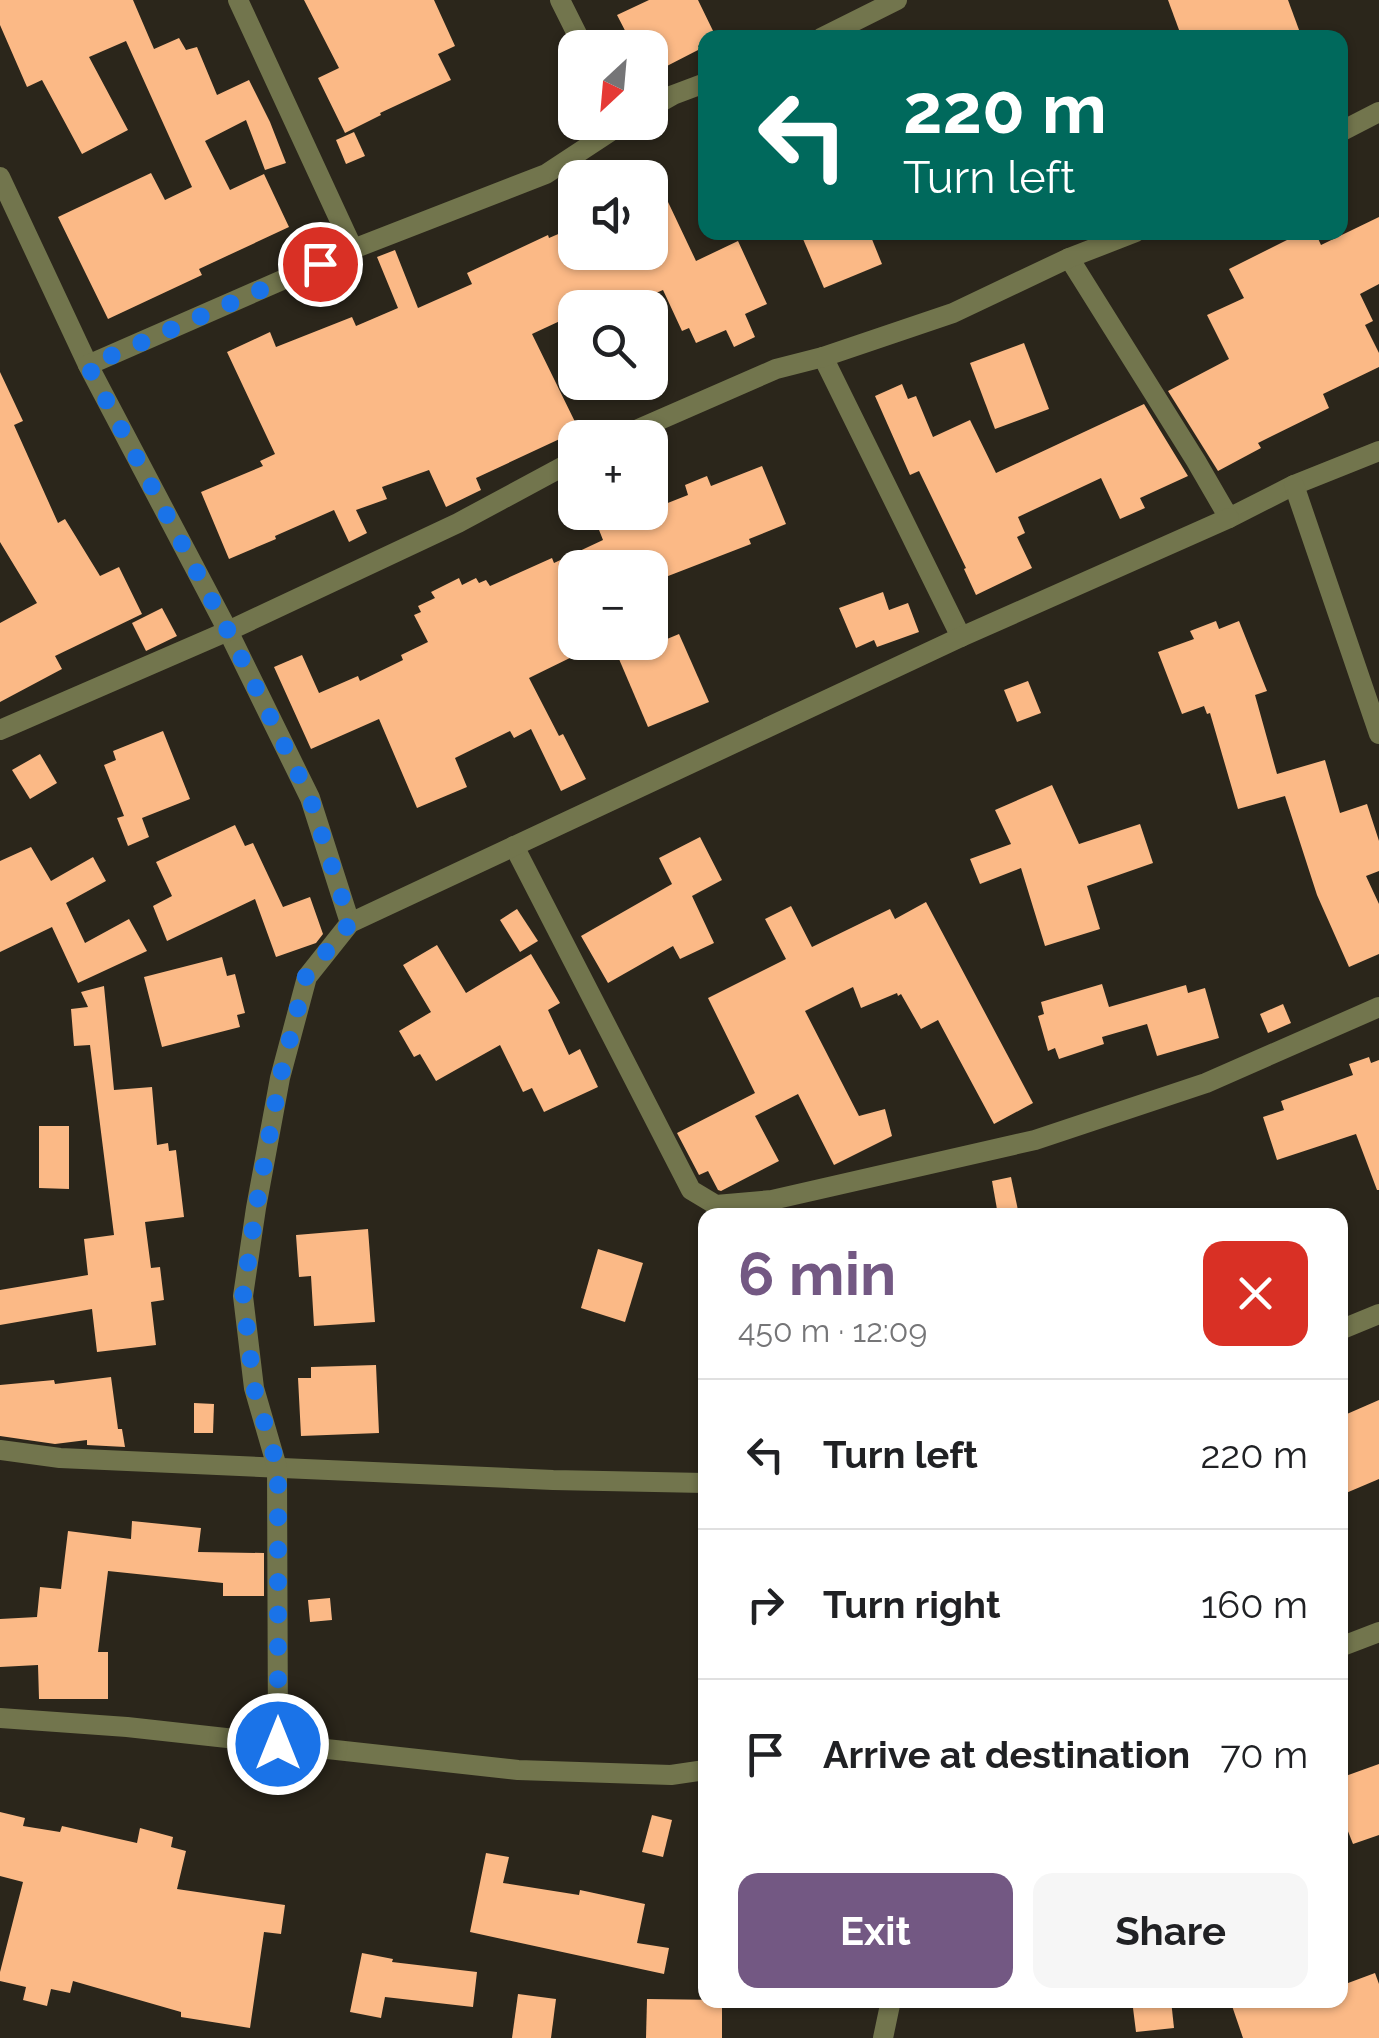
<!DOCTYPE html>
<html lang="en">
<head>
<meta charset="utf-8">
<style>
	body { margin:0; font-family:Raleway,sans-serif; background:#f6f6f6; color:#202124; height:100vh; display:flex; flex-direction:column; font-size:38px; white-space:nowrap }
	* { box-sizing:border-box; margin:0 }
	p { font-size:32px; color:#757577 }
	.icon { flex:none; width:55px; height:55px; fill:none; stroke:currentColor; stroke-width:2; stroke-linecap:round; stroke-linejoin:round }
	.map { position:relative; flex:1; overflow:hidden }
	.sheet { position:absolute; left:698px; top:1208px; width:650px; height:800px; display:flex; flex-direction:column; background:#fff; border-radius:20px; box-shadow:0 2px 8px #0004 }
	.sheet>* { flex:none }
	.hud { position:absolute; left:698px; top:30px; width:650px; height:210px; border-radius:20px; box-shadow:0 2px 8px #0004; background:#00695c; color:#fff; overflow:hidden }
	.needle { width:65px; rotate:206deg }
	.fabs { position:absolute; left:558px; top:30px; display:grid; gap:20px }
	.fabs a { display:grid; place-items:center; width:110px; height:110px; border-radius:20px; background:#fff; box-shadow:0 2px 8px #0004; font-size:50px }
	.pin { position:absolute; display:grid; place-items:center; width:85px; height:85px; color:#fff; margin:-42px; border:5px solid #fff; border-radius:50%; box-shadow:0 2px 10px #0007 }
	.me { position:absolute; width:110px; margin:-55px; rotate:0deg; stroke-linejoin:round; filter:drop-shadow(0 0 8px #0008) }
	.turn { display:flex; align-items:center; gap:35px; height:210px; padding:0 40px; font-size:45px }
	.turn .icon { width:130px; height:130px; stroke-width:2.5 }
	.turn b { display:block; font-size:70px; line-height:85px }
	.round { display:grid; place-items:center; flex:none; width:105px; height:105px; border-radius:20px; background:#f6f6f6 }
	.summary { display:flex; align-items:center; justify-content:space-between; height:170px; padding:0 40px }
	h1 { font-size:60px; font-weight:700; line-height:75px; color:#735883 }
	.action { display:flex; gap:20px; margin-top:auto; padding:20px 40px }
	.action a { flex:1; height:115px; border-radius:20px; background:#735883; color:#fff; font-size:40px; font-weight:700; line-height:115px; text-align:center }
	.action a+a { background:#f6f6f6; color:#202124 }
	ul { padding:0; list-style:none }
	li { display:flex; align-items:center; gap:30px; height:150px; padding:0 40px; border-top:2px solid #e0e0e0 }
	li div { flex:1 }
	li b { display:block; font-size:38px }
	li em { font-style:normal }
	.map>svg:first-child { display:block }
	.building { fill:#fbb986 }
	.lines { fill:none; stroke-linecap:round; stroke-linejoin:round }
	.minor { stroke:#72754d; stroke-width:20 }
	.route { stroke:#1a73e8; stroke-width:18; stroke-dasharray:0 32.4 }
</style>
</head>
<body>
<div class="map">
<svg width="1379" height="2038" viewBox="0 0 1379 2038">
	<rect width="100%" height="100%" fill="#2b261b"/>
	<g class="building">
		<path d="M0,0h133l21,49 25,-11 7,12 11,-3 20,48 32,-15 21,42 16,41 -21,7 -19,-50 -41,21 25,49 34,-16 25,53 -90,42 3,6 -94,44 -50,-102 93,-44 14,27 27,-13 -66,-146 -37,16 39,73 -46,24 -40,-74 -15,7 -27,-62z"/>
		<path d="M304,0h130l21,46 -17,8 13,26 -71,33 1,2 -36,18 -27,-55 21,-10z"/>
		<path d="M649,0h49l18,37 -11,1v4l-7,4 2,3 -35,18 -2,-4 -13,7v-22h-16l-17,-33z"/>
		<path d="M1168,0h120l14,38h-120z"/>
		<path d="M354,132l11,24 -19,8 -10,-24z"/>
		<path d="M650,164l46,97 42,-20 29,63 -22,10 10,23 -21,10 -8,-17 -30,13 -7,-15 -7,3 -19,-41 -33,14 -6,-13 -35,17h-14v6l-43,20 47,96 -103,48 5,12 -35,17 -17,-37 -47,17 5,12 -31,11 11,23 -18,9 -15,-32 -59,26 1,3 -47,20 -28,-67 62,-26 -3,-5 15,-7 -48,-102 43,-20 6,15 76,-30 4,9 42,-18 -21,-51 18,-7 23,58 54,-24 -5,-11 81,-38 1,3 14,-6 9,20h78z"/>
		<path d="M1379,217v67l-19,10 13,27 -8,4 14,28v14l-56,27 6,14 -71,35 3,5 -43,23 -50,-80 61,-32 -22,-44 37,-17 -15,-29 74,-37h12l6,13z"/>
		<path d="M800,232h69l13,32 -58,24z"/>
		<path d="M1024,343l25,66 -54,20 -25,-66z"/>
		<path d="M0,372l23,49 -9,4 44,98 7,-4 35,57 19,-9 23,47 -87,42 7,13 -62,33v-79l37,-20 -37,-61z"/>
		<path d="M902,384l6,15 8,-3 17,41 37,-17 26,53 148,-69 44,72 -48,22 5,10 -25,11 -19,-41 -83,39 7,16 -8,4 15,31 -56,27 -12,-26 2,-1 -47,-97 -9,4 -35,-79z"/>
		<path d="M762,466l24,58 -37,15 2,5 -101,39v-15h-75v57l-9,4 12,25 -49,24 30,58 4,-2 23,45 -25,12 -30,-62 -17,9 -4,-7 -55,27 12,29 -50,21 -38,-89 -68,30 -37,-82 28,-12 17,38 39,-17 2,5 43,-21 -2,-5 27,-13 -14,-27 7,-3 -3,-6 17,-8 -4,-6 28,-14 3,7 14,-7 3,5 7,-3 4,6 62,-28 2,5 49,-23 -11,-28h58v-2l38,-15 -3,-10 22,-9 4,10z"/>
		<path d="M883,592l6,18 19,-7 11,29 -42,15 -3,-7 -18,8 -17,-40z"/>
		<path d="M162,608l15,28 -31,15 -14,-28z"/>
		<path d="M1216,621l3,8 20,-8 28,70 -12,4 22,79 48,-14 15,53 27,-9 12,37v30l-13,5 13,28v50l-30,13 -32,-72 -32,-99 -47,13 -28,-96 -3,1 -3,-8 -22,8 -24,-62 36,-13 -4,-8z"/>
		<path d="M679,634l30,68 -61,25 -29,-68z"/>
		<path d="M1028,681l13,32 -24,9 -13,-32z"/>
		<path d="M163,731l27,68 -48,19 7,19 -21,9 -11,-28 7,-2 -20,-51 12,-5 -3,-9z"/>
		<path d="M40,754l17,29 -27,16 -18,-29z"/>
		<path d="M1052,785l27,59 61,-20 13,39 -66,23 13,43 -55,17 -24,-78 -41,16 -10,-25 41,-15 -16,-34z"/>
		<path d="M235,825l10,21 8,-3 30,64 27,-10 13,37 -7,9 -40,14 -21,-58 -88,42 -14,-35 19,-10 -16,-34z"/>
		<path d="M700,837l22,43 -30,16 22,47 -34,16 -7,-13 -65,37 -27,-47 91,-52 -13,-26z"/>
		<path d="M31,847l20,34 42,-24 13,24 -40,22 19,40 44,-24 18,32 -69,32 -26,-56 -52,25v-91z"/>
		<path d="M926,902l107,201 -39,21 -56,-104 -17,9 -20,-35 -3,2 -1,-3 -36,15 -8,-21 -48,24 54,105 26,-7 7,27 -58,29 -36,-71 -43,22 24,45 -58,30 -3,-1 -10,-19 -9,4 -22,-42 78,-40 -47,-95 78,-39 -21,-40 26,-13 21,41 78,-38 5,10z"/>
		<path d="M517,909l21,32 -18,11 -20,-32z"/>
		<path d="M437,945l29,48 65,-39 29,49 -12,7 21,45 11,-6 18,38 -54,25 -12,-24 -9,4 -23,-47 -64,36 -16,-27 -6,3 -15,-26 32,-19 -28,-47z"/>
		<path d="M222,957l5,19 8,-2 10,39 -8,2 3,12 -78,20 -18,-70z"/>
		<path d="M1102,984l7,23 77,-22 2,8 17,-5 14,50 -62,18 -10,-32 -45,13 2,7 -45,15 -4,-11 -7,3 -10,-35 6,-2 -3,-12z"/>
		<path d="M104,986l10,104 38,-3 5,58 11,-2 1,8 7,-1 8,67 -39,5 6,46 9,-1 4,33 -13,2 5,43 -59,7 -5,-43 -92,16v-35l88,-15 -4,-36 30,-4 -24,-190 -16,1 -3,-37 17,-2 -7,-15z"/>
		<path d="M1283,1004l8,19 -23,10 -8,-19z"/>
		<path d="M1369,1057l2,6 8,-3v130h-2l-21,-56 -79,26 -14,-43 21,-7 -3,-9 72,-26 -4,-11z"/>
		<path d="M39,1126h30v63l-30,-1z"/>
		<path d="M1011,1177l8,38h-21l-6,-34z"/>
		<path d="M368,1229l7,93 -61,4 -3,-50 -12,1 -3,-42z"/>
		<path d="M598,1249l45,14 -18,59 -44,-14z"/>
		<path d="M376,1365l3,68 -78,3 -3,-58h13v-11z"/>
		<path d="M111,1377l7,52h4l3,18 -38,-2v-5l-32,4 -55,-8v-51l54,-5 1,4z"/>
		<path d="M1379,1400v79l-33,14 -6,-13v-63z"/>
		<path d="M194,1403l20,1 -1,29h-19z"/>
		<path d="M132,1521l69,7 -3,24 66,1v43h-41v-13l-115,-12 -10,81h10v47h-69l-1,-34 -38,2v-48l37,-2 3,-30 21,2 7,-58 63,8z"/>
		<path d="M330,1598l2,22 -22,2 -2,-22z"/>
		<path d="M1379,1764v71l-26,9 -13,-33v-33z"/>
		<path d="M0,1812l25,6 -2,8 37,6 2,-6 75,17 3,-15 33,9 -2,10 15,4 -9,38 108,16 -4,29 -17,-2 -14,96 -69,-11v-5l-108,-31 -3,12 -19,-4 -4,17 -24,-6 3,-13 -26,-6v-9l23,-90 -23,-6z"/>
		<path d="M652,1815l20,5 -9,37 -21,-5z"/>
		<path d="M486,1853l23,4 -6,26 76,12 1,-5 65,14 -8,39 32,5 -5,26 -194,-42z"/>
		<path d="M362,1953l31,6 -1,3 85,10 -4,35 -88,-10 -4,21 -31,-6z"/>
		<path d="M1375,1973l4,11v54h-136l-13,-38h110v-14z"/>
		<path d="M518,1994l38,5 -5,39h-39z"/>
		<path d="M647,1999l75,1v38h-76z"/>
		<path d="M1132,2000h39l3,28 -38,4z"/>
	</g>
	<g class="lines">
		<g class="minor">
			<path d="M238,0l115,249"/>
			<path d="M560,0l24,48"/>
			<path d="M821,38l76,-38"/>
			<path d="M650,108l23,-13 32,-12"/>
			<path d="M1340,132l39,-20"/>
			<path d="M0,177l88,188 140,266 82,167 40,125"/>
			<path d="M1069,258l127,203 33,57 65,-33 85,-34"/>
			<path d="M823,357l138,280"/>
			<path d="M88,365l265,-116 193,-75 79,-52"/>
			<path d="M618,438l158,-69 47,-12 130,-44 116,-55 67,-26"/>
			<path d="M1294,485l85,249"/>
			<path d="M0,730l228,-99 230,-108 117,-63"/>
			<path d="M514,846l177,344 25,15 56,-5 263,-60 171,-57 173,-76"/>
			<path d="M1340,1330l39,-16"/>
			<path d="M0,1450l60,8 493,22 152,3"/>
			<path d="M1340,1647l39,-15"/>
			<path d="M0,1718l127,9 391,43 153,5 34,-5"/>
			<path d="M278,1744l-1,-277 -23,-79 -11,-92 13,-88 24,-130 27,-101 43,-54 611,-286 268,-119"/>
			<path d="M883,2038l8,-38"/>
		</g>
	</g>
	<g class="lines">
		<path class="route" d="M278,1744v-276l-24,-80 -11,-92 13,-88 24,-130 26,-102 44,-53 -40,-125 -82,-167 -140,-265 232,-102"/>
	</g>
</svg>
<div class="fabs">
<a><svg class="needle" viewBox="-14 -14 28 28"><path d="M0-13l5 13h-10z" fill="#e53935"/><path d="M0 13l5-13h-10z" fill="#757577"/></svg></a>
<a><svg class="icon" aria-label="sound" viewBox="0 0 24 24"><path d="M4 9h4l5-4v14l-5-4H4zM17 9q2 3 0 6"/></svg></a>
<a><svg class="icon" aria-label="search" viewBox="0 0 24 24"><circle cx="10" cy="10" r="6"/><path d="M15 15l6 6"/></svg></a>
<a>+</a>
<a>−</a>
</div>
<div class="pin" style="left:320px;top:264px;background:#d93025"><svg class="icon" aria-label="arrive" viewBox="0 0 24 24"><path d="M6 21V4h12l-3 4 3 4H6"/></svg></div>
<svg class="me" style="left:278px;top:1744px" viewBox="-20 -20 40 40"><circle r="17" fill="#1a73e8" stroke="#fff" stroke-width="3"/><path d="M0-11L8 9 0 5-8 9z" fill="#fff"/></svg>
<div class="hud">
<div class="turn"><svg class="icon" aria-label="left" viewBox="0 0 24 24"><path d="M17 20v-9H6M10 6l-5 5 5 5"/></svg><div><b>220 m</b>Turn left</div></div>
</div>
<section class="sheet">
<div class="summary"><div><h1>6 min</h1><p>450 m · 12:09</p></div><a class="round" style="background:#d93025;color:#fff"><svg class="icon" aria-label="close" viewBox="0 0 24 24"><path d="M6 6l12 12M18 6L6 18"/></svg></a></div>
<ul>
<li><svg class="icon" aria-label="left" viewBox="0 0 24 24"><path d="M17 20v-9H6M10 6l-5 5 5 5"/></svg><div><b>Turn left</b></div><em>220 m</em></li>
<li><svg class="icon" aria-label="right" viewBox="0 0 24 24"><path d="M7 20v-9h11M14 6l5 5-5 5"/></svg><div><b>Turn right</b></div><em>160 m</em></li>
<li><svg class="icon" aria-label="arrive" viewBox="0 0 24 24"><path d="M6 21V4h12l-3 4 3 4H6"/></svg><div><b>Arrive at destination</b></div><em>70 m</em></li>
</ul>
<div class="action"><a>Exit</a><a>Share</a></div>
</section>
</div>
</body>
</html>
